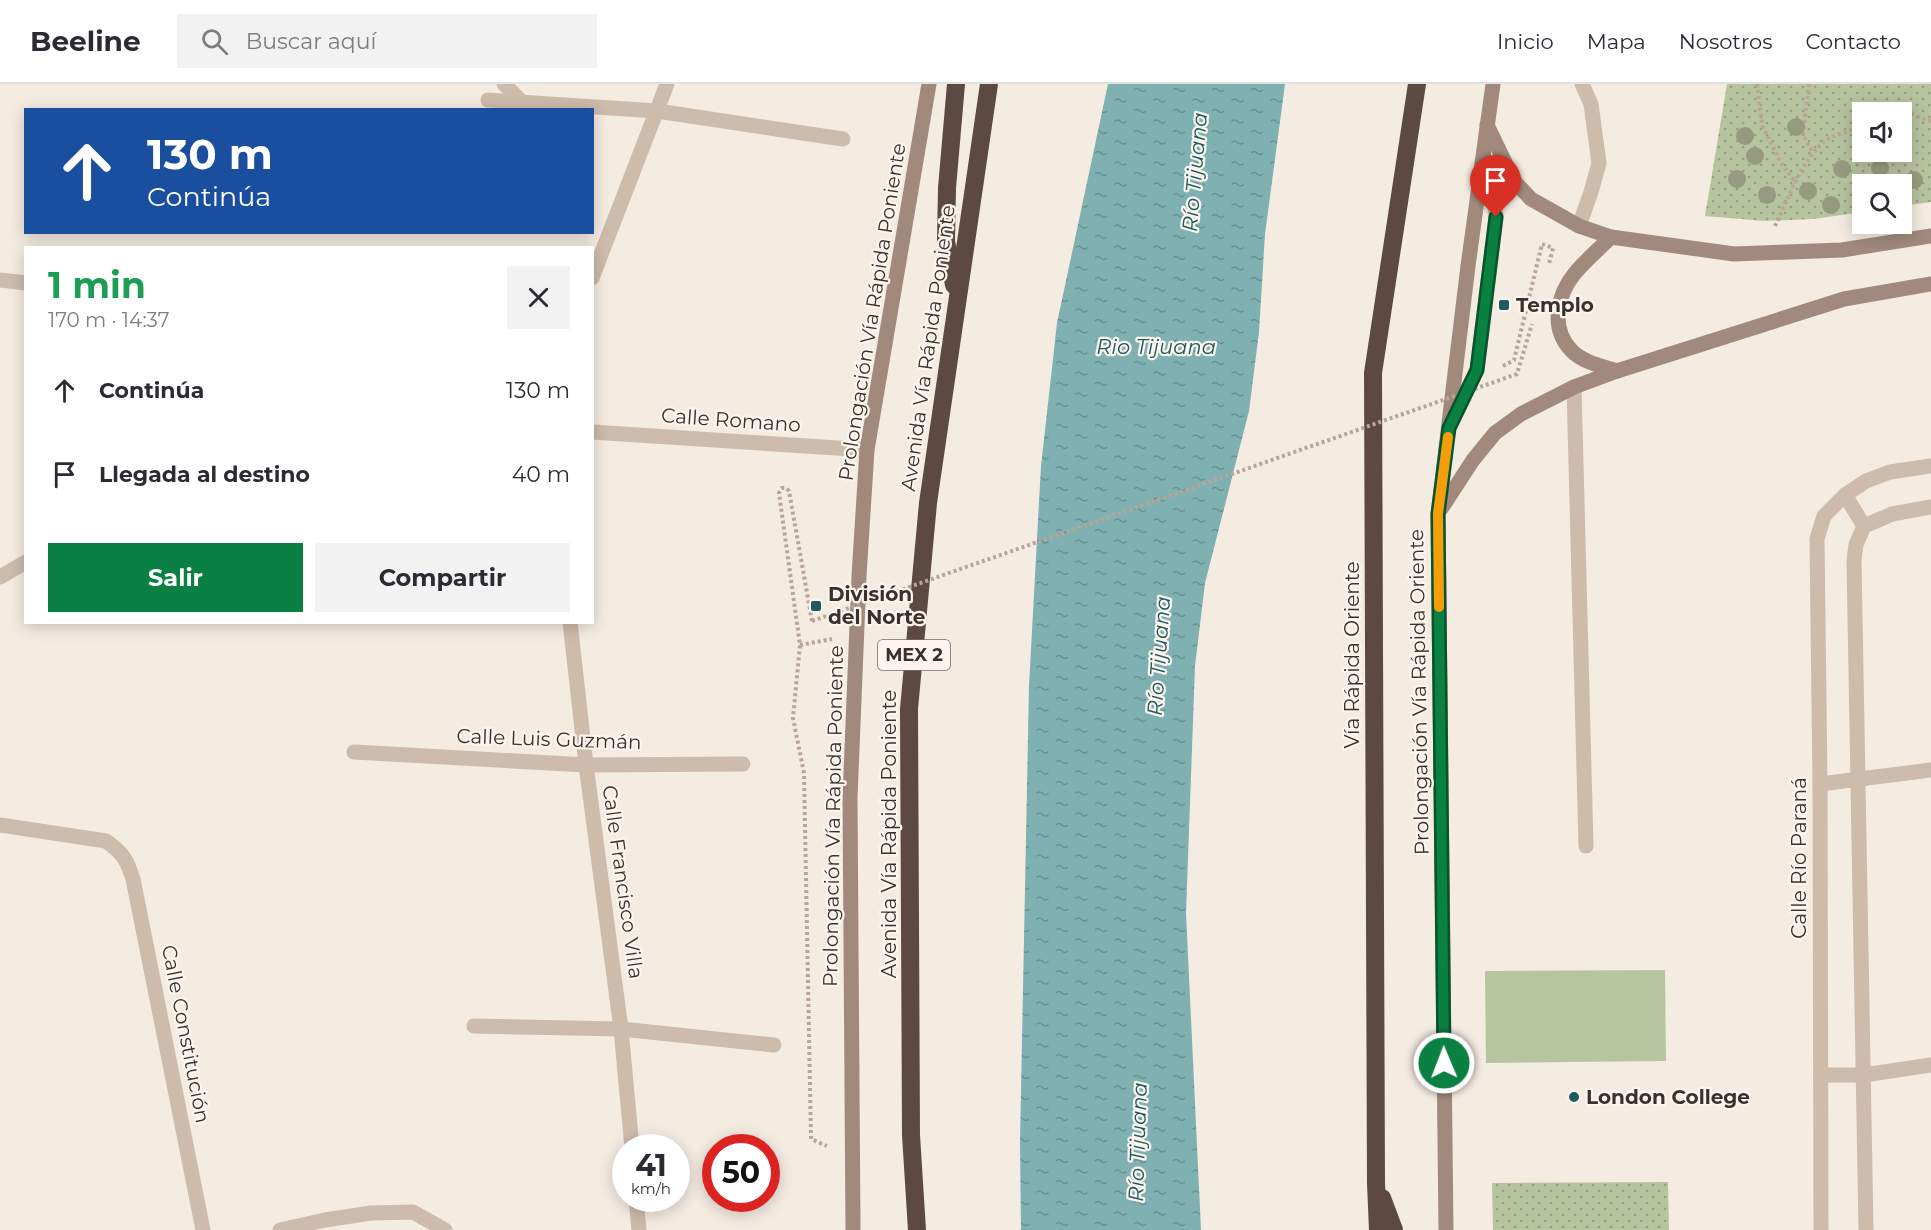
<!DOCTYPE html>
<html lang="es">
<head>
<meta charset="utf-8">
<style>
	body { margin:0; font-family:Montserrat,sans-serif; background:#f2f2f3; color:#2b2b33; height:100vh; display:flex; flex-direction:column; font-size:22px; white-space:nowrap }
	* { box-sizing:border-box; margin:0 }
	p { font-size:20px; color:#7c7c81 }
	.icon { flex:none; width:33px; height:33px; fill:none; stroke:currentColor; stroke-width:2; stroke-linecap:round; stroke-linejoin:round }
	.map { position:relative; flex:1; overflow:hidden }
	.details { position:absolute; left:24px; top:162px; width:570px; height:378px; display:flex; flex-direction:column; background:#fff; border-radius:0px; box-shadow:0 3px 15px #0003 }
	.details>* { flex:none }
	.top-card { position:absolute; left:24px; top:24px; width:570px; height:126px; border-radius:0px; box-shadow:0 3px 15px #0003; background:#1a4fa0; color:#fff; overflow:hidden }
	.tools { position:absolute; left:1852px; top:18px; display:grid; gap:12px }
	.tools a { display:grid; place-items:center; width:60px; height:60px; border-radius:0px; background:#fff; box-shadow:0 3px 15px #0003; font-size:30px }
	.speed { position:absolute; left:612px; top:1050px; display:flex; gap:12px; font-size:30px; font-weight:700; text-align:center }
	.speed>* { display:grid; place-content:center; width:78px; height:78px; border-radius:50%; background:#fff; box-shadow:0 3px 15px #0003; line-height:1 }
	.speed small { font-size:15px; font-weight:400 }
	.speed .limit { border:9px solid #d22; background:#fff; color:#111 }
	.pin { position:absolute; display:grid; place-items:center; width:51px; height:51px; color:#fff; margin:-62px -26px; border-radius:50% 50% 50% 0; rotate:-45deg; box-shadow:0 0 6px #0007 }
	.pin .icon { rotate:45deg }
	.me { position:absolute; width:66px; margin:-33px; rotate:359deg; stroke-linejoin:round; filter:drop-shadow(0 0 4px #0008) }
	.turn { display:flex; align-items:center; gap:21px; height:126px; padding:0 24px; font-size:27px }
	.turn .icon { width:78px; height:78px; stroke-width:2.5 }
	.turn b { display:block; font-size:42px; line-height:51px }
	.round { display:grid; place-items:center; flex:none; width:63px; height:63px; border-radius:0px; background:#f2f2f3 }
	.head { display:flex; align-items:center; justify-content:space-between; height:102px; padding:0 24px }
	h1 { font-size:36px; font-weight:700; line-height:45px; color:#1e9e55 }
	.button { display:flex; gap:12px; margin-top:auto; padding:12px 24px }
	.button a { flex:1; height:69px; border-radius:0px; background:#0b8043; color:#fff; font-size:24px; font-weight:700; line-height:69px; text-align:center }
	.button a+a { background:#f2f2f3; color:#2b2b33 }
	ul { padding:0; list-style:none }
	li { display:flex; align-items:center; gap:18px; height:84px; padding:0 24px }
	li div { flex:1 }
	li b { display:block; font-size:22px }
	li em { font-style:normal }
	header { display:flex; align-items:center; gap:36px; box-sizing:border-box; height:84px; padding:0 30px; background:#fff; border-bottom:2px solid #e1e1e2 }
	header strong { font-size:28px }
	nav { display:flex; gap:33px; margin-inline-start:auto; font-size:21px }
	.search { width:420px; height:54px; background:#f2f2f3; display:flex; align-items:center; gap:15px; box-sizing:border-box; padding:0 21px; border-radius:0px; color:#7c7c81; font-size:22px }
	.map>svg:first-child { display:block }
	.grass { fill:url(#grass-dots); fill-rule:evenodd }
	.pitch { fill:#b8c4a0 }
	.water { fill:url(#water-ripples) }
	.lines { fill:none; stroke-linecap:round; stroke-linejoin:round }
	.path { stroke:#b9a596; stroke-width:4; stroke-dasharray:3 3; stroke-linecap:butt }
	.lane { stroke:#cdbbac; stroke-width:15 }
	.street { stroke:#cdbbac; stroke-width:15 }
	.secondary { stroke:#a18a7d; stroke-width:15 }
	.highway { stroke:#5c4a42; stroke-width:18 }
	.path-bridge { stroke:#b9a596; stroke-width:4; stroke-dasharray:3 3; stroke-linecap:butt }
	.tree { fill:#969b7f }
	.route-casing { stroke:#07532c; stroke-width:15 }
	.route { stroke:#0b8043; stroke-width:10 }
	.slow { stroke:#f59e0b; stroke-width:10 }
	.poi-dot { fill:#1f5a5e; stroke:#fbf5ee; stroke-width:2 }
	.labels { text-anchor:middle; stroke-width:4.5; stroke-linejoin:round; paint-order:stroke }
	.shield { fill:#fbf5ee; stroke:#756b66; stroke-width:1.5 }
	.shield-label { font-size:18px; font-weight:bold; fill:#3b302b }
	.poi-label { font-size:20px; font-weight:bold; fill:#3b302b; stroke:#fbf5ee; text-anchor:start }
	.street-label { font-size:20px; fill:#3b302b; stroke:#fbf5ee }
	.water-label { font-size:21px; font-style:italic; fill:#1f5a5e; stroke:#fbf5ee }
</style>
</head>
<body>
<header>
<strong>Beeline</strong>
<div class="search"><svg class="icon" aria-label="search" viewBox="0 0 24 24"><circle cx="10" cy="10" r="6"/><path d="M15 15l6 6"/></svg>Buscar aquí</div>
<nav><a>Inicio</a><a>Mapa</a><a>Nosotros</a><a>Contacto</a></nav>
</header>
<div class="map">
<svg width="1931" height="1146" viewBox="0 0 1931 1146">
	<defs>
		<pattern id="grass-dots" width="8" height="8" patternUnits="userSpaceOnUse" patternTransform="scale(1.5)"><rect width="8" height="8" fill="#b8c4a0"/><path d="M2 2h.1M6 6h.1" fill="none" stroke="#97a083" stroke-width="1.8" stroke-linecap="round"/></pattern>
		<pattern id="water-ripples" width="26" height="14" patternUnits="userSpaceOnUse" patternTransform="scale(1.5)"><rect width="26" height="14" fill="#7fb0b2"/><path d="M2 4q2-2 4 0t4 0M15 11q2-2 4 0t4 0" fill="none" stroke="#699091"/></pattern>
	</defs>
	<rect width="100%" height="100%" fill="#f4ebe1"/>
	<g class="grass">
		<path d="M1727,0h204v118l-29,4v-22h-39v28l-50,7 -49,2 -59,-5zM1863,28h39v40h-39z"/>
		<path d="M1668,1098l1,48h-176l-1,-47z"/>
	</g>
	<path class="pitch" d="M1665,886l1,91 -180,2 -1,-92z"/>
	<path class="water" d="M1108,0h177l-20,150 -6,98 -10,79 -44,172 -10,83 -9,247 15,317h-180l-1,-88 9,-456 12,-220 16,-143z"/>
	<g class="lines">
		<g class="path">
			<path d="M1757,0l5,41 19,38 15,20"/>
			<path d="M1809,0l-6,50 9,18"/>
			<path d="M1883,28c17,-11 31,7 48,9"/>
			<path d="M1775,142c12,-25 28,-68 49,-84 11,-9 27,-10 39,-17"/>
			<path d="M1503,282l11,-6 28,-116 11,4 -4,16"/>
			<path d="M1503,295l14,-5 15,-50"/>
			<path d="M812,537l-23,-130 -3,-3h-4l-3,5 21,152 -7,73 11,55 7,366 16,7"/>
			<path d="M800,561l32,-6"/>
		</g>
		<g class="lane">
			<path d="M504,0l18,18"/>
			<path d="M1579,142l12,-34 8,-29 -8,-59 -9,-20"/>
			<path d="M0,196l26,3"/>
			<path d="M1574,303l12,459"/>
			<path d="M1450,341l27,-55 19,-153 -1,-13 -13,-42"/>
		</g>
		<g class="street">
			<path d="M488,16l169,11 186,28"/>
			<path d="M592,194l75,-194"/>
			<path d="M592,348l275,18"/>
			<path d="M1845,411l19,31"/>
			<path d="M1864,442l-8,19 -2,15 12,670"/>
			<path d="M1864,442l28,-12 39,-7"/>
			<path d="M0,493l26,-15"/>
			<path d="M570,538l16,143 35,264 11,119"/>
			<path d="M354,668l232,13 157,-1"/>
			<path d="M1820,700l111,-14"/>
			<path d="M0,741l106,16c17,12 21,19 27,38l70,351"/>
			<path d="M474,942l147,3 153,16"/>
			<path d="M1821,991h43l67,-10"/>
			<path d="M636,1114l3,32"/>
			<path d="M280,1146l45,-10 46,-7 42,-1 32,18"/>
			<path d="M1821,1146l-1,-446 -3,-245 7,-23 21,-21 21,-14 24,-9 41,-6"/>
		</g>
		<g class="secondary">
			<path d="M1487,41l27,56 17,18 48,27 32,11 123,17 108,-4 89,-14"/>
			<path d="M1611,153c-12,12 -25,23 -36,36 -18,22 -25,55 -4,77 11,12 30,16 46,21"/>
			<path d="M1441,425l32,-49 22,-27 26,-19 53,-27 43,-16 227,-72 87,-15"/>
			<path d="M853,1146l-3,-432 9,-222 8,-126 62,-366"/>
			<path d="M1446,1146l-8,-716 30,-248 25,-182"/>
		</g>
		<g class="highway">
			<path d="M954,201l-8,-44 1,-53 9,-104"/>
			<path d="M1382,1114l12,32"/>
			<path d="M917,1146l-6,-95 -2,-426 19,-206 61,-419"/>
			<path d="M1378,1146l-2,-47 -3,-810 44,-289"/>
		</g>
		<path class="path-bridge" d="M812,537l691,-242"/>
	</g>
	<g class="tree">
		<circle cx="1796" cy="43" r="9"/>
		<circle cx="1745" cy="52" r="9"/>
		<circle cx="1755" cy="72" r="9"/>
		<circle cx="1880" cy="84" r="9"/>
		<circle cx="1842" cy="85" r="9"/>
		<circle cx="1737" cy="95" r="9"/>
		<circle cx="1914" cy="96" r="9"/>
		<circle cx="1808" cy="107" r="9"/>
		<circle cx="1767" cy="111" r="9"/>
		<circle cx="1831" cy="121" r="9"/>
	</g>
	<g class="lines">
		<defs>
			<path id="route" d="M1444,979l-6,-549 11,-86 28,-58 19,-153"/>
		</defs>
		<use href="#route" class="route-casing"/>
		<use href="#route" class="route"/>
		<path class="slow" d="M1439,523l-1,-93 10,-77"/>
	</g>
	<g class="poi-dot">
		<rect x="1498" y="215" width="12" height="12" rx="3"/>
		<rect x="810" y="516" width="12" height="12" rx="3"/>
		<circle cx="1574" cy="1013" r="6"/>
	</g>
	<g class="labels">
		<rect class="shield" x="878" y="556" width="72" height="30" rx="4.5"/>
		<g class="shield-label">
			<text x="914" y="577">MEX 2</text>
		</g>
		<g class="poi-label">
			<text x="1516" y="228">Templo</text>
			<text x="828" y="517">División<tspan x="828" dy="23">del Norte</tspan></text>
			<text x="1586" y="1020">London College</text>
		</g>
		<g class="street-label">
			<text transform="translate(872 228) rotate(-81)" y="7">Prolongación Vía Rápida Poniente</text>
			<text transform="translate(928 264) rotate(-82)" y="7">Avenida Vía Rápida Poniente</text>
			<text transform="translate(731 336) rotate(4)" y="7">Calle Romano</text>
			<text transform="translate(1352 571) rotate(-90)" y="7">Vía Rápida Oriente</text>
			<text transform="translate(1419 608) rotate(-91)" y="7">Prolongación Vía Rápida Oriente</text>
			<text transform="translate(549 655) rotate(2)" y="7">Calle Luis Guzmán</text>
			<text transform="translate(833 732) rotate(-89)" y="7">Prolongación Vía Rápida Poniente</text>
			<text transform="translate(889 750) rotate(-90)" y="7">Avenida Vía Rápida Poniente</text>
			<text transform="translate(1799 774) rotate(-90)" y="7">Calle Río Paraná</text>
			<text transform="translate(623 798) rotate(82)" y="7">Calle Francisco Villa</text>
			<text transform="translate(186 950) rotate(79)" y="7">Calle Constitución</text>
		</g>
		<g class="water-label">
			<text transform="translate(1195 88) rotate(-85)" y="7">Río Tijuana</text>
			<text x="1156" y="270">Rio Tijuana</text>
			<text transform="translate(1159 572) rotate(-86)" y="7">Río Tijuana</text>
			<text transform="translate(1138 1058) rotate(-88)" y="7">Río Tijuana</text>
		</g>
	</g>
</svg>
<div class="tools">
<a><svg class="icon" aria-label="sound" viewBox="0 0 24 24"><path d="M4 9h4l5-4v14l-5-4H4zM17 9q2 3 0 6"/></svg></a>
<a><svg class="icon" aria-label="search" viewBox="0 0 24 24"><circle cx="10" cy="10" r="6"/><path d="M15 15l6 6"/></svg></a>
</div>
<div class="speed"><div>41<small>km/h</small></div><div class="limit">50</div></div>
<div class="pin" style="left:1496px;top:133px;background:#d93025"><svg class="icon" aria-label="arrive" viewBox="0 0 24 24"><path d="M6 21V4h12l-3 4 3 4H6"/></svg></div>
<svg class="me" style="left:1444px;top:979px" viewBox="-20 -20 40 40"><circle r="17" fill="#0b8043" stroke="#fff" stroke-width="3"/><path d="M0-11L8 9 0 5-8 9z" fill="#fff"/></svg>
<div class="top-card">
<div class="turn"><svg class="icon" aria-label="ahead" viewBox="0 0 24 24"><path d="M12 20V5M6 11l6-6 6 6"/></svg><div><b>130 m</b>Continúa</div></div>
</div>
<section class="details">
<div class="head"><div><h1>1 min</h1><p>170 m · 14:37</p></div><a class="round"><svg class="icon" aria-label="close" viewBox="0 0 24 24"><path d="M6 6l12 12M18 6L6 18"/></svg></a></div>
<ul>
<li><svg class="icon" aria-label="ahead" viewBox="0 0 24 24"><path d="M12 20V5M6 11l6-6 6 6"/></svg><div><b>Continúa</b></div><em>130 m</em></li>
<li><svg class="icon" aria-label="arrive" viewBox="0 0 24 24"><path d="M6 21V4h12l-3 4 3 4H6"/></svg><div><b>Llegada al destino</b></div><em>40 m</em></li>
</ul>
<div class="button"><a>Salir</a><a>Compartir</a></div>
</section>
</div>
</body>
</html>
